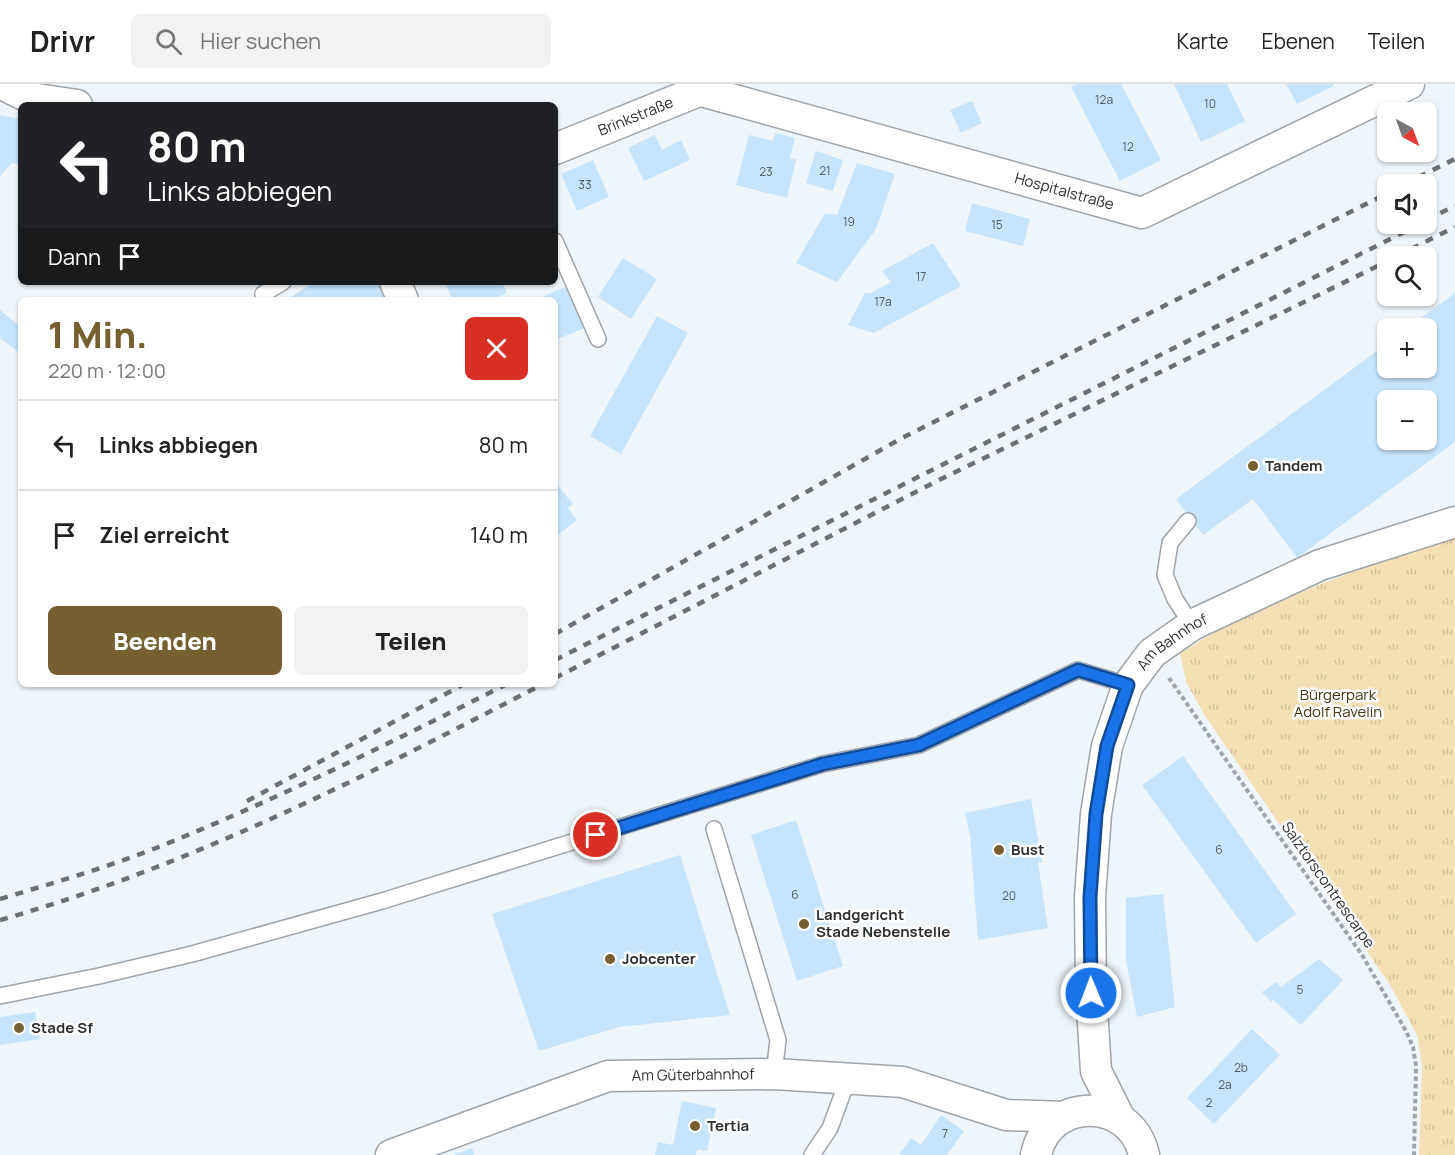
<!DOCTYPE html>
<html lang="de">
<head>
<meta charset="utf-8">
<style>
	body { margin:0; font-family:Manrope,sans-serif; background:#f2f2f2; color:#222; height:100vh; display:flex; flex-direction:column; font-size:22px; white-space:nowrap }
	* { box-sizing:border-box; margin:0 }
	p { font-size:20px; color:#767676 }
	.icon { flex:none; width:33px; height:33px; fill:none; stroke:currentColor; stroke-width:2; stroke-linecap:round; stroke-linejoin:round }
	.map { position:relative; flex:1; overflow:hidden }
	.panel { position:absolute; left:18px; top:213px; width:540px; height:390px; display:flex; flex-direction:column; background:#fff; border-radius:9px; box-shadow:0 2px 4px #0004 }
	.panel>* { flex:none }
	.guide { position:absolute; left:18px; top:18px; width:540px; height:183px; border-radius:9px; box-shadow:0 2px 4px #0004; background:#202124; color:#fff; overflow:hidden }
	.needle { width:39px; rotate:139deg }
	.buttons { position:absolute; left:1377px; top:18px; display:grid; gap:12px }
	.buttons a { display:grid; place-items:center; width:60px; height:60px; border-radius:9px; background:#fff; box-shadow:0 2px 4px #0004; font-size:30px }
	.pin { position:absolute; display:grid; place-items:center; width:51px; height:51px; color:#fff; margin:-26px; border:3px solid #fff; border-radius:50%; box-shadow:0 2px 6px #0007 }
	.me { position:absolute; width:66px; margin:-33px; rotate:359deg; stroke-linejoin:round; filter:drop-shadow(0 0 4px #0008) }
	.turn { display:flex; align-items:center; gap:21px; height:126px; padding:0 30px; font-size:27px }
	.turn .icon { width:78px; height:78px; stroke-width:2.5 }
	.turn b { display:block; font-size:42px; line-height:51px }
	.then { display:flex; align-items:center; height:57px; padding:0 30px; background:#0003; gap:12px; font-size:22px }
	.round { display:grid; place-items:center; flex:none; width:63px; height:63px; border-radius:9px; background:#f2f2f2 }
	.head { display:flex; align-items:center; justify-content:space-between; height:102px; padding:0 30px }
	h1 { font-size:36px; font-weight:800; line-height:45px; color:#776030 }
	.cta { display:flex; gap:12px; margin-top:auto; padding:12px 30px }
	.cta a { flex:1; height:69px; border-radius:9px; background:#776030; color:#fff; font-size:24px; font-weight:800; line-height:69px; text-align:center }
	.cta a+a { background:#f2f2f2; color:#222 }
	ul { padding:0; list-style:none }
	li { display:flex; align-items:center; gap:18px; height:90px; padding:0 30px; border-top:2px solid #e0e0e0 }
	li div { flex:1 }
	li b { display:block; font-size:22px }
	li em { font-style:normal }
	header { display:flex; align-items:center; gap:36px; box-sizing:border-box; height:84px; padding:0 30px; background:#fff; border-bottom:2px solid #e0e0e0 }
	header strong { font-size:28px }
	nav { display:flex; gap:33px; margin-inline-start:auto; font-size:21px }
	.search { width:420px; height:54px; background:#f2f2f2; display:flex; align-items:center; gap:15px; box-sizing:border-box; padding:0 21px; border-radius:9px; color:#767676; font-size:22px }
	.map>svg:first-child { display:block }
	.park { fill:url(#park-tufts) }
	.building { fill:#c6e5fc; fill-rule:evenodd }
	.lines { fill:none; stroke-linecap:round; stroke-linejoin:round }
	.lane-casing { stroke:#9ea4a9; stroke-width:18 }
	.street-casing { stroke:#9ea4a9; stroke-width:33 }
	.path { stroke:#9fa4a8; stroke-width:4; stroke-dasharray:4.5 3; stroke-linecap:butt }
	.lane { stroke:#fff; stroke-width:15 }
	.street { stroke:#fff; stroke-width:30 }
	.rail { stroke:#6b7073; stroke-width:4.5; stroke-dasharray:8 8; stroke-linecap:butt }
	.route-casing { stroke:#114b97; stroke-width:15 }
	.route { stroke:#1a73e8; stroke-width:10 }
	.poi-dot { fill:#776030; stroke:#fff; stroke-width:2 }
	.labels { text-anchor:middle; stroke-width:5; stroke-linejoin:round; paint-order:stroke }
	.number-label { font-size:12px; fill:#525c64 }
	.street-label { font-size:15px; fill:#2c2f31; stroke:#fff }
	.poi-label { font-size:15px; font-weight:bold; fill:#2c2f31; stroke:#fff; text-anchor:start }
	.park-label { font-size:15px; fill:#48360a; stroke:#fff }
</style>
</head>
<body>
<header>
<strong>Drivr</strong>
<div class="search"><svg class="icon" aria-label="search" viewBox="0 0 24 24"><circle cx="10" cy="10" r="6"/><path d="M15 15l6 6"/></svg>Hier suchen</div>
<nav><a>Karte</a><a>Ebenen</a><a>Teilen</a></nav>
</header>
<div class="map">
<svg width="1455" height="1071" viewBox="0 0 1455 1071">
	<defs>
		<pattern id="park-tufts" width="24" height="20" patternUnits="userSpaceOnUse" patternTransform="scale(1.5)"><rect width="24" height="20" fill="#f5e0b6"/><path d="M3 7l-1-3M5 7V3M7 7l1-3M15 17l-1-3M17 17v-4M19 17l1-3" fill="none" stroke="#d2c09d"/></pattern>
	</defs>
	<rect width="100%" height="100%" fill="#eff6fb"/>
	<path class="park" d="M1455,448v623h-36l3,-89 -5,-31 -27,-50 -185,-269 -19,-34 -6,-29 69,-41z"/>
	<g class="building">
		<path d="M1077,0h44l40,76 -41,21 -49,-94z"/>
		<path d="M1174,0h53l18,37 -44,21z"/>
		<path d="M1286,0h47l1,2 -37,18z"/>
		<path d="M972,17l10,22 -21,10 -11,-23z"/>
		<path d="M0,31l21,4v45l-9,-1 -12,13z"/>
		<path d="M775,49l20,5 -5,20 6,2 -9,38 -51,-13 13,-50 24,6z"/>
		<path d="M655,51l7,15 19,-10 9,20 -46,21 -16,-33z"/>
		<path d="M816,67l27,9 -10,31 -27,-8z"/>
		<path d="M593,76l16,37 -32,14 -16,-37z"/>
		<path d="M857,79l38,11 -19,55 -39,53 -41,-19 29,-50 12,2z"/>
		<path d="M972,119l58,16 -7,27 -58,-15z"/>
		<path d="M933,159l28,43 -87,47 -26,-8 17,-32h6l20,-11 -9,-11z"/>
		<path d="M623,174l34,21 -26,40 -33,-22z"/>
		<path d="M314,198h67l12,18h-100l-2,-3z"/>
		<path d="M445,198h57l5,11 -17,7h-37z"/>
		<path d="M567,202l18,42 -30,12v-40h-20z"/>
		<path d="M1455,209v149l-158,116 -44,-59 -50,36 -27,-36 212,-156v25h38v-40h-19zM1388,316h38v40h-38z"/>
		<path d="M0,226l21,17v27l-21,-16z"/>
		<path d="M657,232l31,17 -67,121 -31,-18z"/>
		<path d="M555,398l18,22 -5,4 9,12 -22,17z"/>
		<path d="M1183,672l113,158 -40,29 -114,-158z"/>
		<path d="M1031,715l11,63 -4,1 10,65 -70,12 -8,-105 -5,-22z"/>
		<path d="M796,736l47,146 -46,15 -46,-146z"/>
		<path d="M680,771l50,160 -111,12 -80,24 -47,-137z"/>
		<path d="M1163,810l12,113 -38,10 -11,-56v-63z"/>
		<path d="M1319,875l24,21 -42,45 -28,-25 -2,2 -9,-10 14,-10 5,5z"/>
		<path d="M35,928l5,27 -40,6v-28z"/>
		<path d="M1252,945l28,26 -66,69 -27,-26z"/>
		<path d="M682,1017l34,7 -9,43 -10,-2 -1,6h-41l3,-13 15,3z"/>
		<path d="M941,1031l23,16 -17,24h-48l12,-17 10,7z"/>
		<path d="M472,1064l2,7h-21z"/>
	</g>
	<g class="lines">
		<defs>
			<g id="lane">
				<path d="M555,157l43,98"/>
				<path d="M265,216l-2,-6 20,-12"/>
				<path d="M1188,437l-18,22 -5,32 10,24 17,26"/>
				<path d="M714,745l64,211 -4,34"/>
				<path d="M0,912l99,-20 93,-22 190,-53 441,-137 96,-19 159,-75 50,15"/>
				<path d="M812,1071l18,-27 18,-49"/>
			</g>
			<g id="street">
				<path d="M2,0l28,14 47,7"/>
				<path id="s1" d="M702,7l440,122 267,-129"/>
				<path id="s2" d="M555,65l161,-65"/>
				<path d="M395,198l8,18"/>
				<path id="s3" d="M1120,1035l-24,-48 -5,-78 -1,-96 6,-83 11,-68 21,-61 24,-32 40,-28 128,-60 135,-43"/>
				<path id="s4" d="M391,1071l217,-79 166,-2 129,8 103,33 58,2"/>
				<path d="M1036,1071c12,-59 95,-59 108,0"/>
			</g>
		</defs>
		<use href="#lane" class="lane-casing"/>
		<use href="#street" class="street-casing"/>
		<path class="path" d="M1169,594l193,277 44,76 7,16 3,19 -2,89"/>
		<use href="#lane" class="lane"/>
		<use href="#street" class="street"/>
		<g class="rail">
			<path d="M1404,100l51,-25"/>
			<path d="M1426,136l29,-14"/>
			<path d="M1397,172l58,-29"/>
			<path d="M555,550l347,-196 486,-245"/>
			<path d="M555,576l865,-436"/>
			<path d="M555,594l380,-196 453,-221"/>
			<path d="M247,717l217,-117"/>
			<path d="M0,815c53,-16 105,-31 156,-51 120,-48 236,-106 351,-164"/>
			<path d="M0,836c191,-54 368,-145 543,-236"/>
		</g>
	</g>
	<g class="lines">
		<defs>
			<path id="route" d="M596,751l227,-71 96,-19 159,-75 50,15 -21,61 -11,68 -6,83 1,96"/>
		</defs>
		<use href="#route" class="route-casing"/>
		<use href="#route" class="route"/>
	</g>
	<g class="poi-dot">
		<circle cx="1253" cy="382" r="6"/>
		<circle cx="999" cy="766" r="6"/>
		<circle cx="804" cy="840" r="6"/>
		<circle cx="610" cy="875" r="6"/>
		<circle cx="19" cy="944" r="6"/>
		<circle cx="695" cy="1042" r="6"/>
	</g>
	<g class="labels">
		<g class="number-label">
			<text x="1104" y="20">12a</text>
			<text x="1210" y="24">10</text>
			<text x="1128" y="67">12</text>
			<text x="825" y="91">21</text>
			<text x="766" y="92">23</text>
			<text x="585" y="105">33</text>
			<text x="849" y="142">19</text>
			<text x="997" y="145">15</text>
			<text x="921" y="197">17</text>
			<text x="883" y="222">17a</text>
			<text x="1219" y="770">6</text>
			<text x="795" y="815">6</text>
			<text x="1009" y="816">20</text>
			<text x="1300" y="910">5</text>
			<text x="1241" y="988">2b</text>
			<text x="1225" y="1005">2a</text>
			<text x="1209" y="1023">2</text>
			<text x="945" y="1054">7</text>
		</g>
		<g class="street-label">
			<text dy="5" stroke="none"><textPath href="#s2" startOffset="87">Brinkstraße</textPath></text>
			<text dy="5" stroke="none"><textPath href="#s1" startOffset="376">Hospitalstraße</textPath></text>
			<text dy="5" stroke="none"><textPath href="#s3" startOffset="507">Am Bahnhof</textPath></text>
			<text transform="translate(1328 801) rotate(55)" y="5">Salztorscontrescarpe</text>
			<text dy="5" stroke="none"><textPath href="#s4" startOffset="316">Am Güterbahnhof</textPath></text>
		</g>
		<g class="poi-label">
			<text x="1265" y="387">Tandem</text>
			<text x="1011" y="771">Bust</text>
			<text x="816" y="836">Landgericht<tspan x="816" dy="17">Stade Nebenstelle</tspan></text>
			<text x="622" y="880">Jobcenter</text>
			<text x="31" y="949">Stade Sf</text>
			<text x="707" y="1047">Tertia</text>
		</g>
		<g class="park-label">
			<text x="1338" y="616">Bürgerpark<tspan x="1338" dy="17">Adolf Ravelin</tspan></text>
		</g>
	</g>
</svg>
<div class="buttons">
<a><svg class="needle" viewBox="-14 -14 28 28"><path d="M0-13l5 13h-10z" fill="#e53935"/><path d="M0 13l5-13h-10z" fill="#767676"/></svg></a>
<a><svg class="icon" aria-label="sound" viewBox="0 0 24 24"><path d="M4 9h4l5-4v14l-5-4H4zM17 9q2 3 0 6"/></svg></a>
<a><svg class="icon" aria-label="search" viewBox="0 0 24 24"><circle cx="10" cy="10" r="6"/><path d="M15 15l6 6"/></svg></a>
<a>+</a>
<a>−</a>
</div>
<div class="pin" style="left:596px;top:751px;background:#d93025"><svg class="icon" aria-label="arrive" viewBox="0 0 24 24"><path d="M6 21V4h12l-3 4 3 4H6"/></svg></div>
<svg class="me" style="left:1091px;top:909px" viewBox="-20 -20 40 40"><circle r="17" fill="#1a73e8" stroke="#fff" stroke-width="3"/><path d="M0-11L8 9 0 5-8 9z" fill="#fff"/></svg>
<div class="guide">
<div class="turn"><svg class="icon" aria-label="left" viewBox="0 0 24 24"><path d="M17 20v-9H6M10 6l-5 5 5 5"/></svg><div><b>80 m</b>Links abbiegen</div></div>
<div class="then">Dann<svg class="icon" aria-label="arrive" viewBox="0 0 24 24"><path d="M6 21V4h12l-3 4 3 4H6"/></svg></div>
</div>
<section class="panel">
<div class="head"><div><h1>1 Min.</h1><p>220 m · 12:00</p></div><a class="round" style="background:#d93025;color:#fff"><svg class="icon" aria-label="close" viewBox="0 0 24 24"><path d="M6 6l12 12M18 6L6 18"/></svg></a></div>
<ul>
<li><svg class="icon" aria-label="left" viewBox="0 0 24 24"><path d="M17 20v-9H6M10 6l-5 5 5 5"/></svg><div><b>Links abbiegen</b></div><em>80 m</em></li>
<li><svg class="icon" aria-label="arrive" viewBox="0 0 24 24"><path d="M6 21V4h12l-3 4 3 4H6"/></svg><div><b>Ziel erreicht</b></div><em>140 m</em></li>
</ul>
<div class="cta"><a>Beenden</a><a>Teilen</a></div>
</section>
</div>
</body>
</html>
